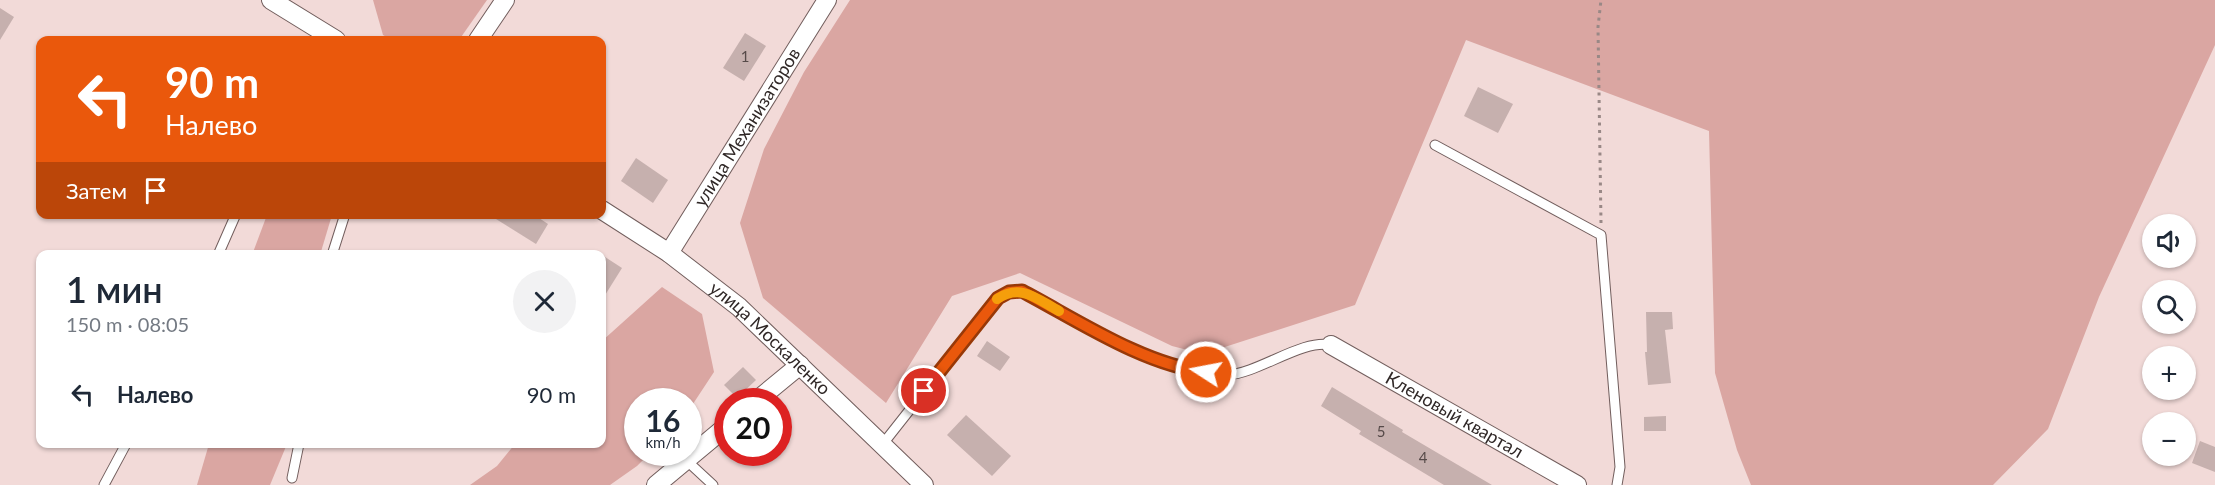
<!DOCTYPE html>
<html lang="ru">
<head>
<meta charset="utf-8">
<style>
	body { margin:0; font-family:Lato,sans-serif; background:#f2f2f3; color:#1f2937; height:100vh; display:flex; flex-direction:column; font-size:22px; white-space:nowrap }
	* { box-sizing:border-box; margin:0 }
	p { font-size:20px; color:#747a83 }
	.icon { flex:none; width:33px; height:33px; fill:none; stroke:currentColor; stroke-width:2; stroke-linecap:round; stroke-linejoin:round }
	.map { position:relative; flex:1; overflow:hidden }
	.details { position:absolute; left:36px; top:250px; width:570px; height:198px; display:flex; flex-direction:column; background:#fff; border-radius:12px; box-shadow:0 2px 4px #0004 }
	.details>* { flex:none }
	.guide { position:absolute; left:36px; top:36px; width:570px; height:183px; border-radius:12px; box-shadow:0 2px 4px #0004; background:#ea580c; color:#fff; overflow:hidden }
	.controls { position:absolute; left:2142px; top:214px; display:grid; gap:12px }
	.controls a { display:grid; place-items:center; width:54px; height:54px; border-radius:50%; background:#fff; box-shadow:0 2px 4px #0004; font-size:30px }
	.speed { position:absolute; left:624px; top:388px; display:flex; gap:12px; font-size:30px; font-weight:700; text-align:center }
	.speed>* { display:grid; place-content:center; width:78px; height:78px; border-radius:50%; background:#fff; box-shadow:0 2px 4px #0004; line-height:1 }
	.speed small { font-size:15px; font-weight:400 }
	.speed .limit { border:9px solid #d22; background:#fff; color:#111 }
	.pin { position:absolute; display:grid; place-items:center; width:51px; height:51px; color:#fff; margin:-26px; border:3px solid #fff; border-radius:50%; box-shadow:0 2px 6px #0007 }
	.me { position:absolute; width:66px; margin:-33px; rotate:281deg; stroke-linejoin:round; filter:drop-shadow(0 0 4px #0008) }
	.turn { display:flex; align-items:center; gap:21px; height:126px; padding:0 30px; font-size:27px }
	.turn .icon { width:78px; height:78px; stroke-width:2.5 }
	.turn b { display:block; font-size:42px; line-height:51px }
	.then { display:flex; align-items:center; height:57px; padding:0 30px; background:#0003; gap:12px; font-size:22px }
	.round { display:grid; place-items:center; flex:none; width:63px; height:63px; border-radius:32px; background:#f2f2f3 }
	.overview { display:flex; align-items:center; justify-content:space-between; height:102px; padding:0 30px }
	h1 { font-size:36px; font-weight:600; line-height:45px }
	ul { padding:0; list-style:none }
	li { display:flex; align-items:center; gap:18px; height:84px; padding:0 30px }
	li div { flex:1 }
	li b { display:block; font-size:22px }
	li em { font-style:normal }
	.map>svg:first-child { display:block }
	.green { fill:#daa6a2 }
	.building { fill:#c6b0ae }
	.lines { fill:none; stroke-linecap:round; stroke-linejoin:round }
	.lane-casing { stroke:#725e5d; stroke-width:11 }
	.street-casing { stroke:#725e5d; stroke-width:20 }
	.path { stroke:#998886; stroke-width:3; stroke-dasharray:3 4.5; stroke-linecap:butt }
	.lane { stroke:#fff; stroke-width:9 }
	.street { stroke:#fff; stroke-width:18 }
	.route-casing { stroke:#983908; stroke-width:15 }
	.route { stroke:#ea580c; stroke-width:10 }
	.slow { stroke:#f59e0b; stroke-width:10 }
	.labels { text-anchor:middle; stroke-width:4.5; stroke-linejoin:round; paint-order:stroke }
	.number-label { font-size:15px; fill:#564a49 }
	.street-label { font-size:18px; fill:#302827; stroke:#fff }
</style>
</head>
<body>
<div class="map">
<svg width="2215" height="485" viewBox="0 0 2215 485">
	<rect width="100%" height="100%" fill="#f2dad8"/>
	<g class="green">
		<path d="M373,0h114l-28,40h-67l-9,-5z"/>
		<path d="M850,0h1365v45l-116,252 -51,132 -55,56h-242l-14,-35 -22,-77 -6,-242 -243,-91 -111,265 -152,49 -31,-8 -152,-73 -68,23 -66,107 -123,-105 -23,-75 24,-74 40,-77z"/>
		<path d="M267,215h65l-12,40h-68z"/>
		<path d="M662,287l40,27 12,58 -25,38 -1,-8h-50v51h12l-13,13 -27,19h-140l27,-19 18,-22h87v-103z"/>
		<path d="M209,444h78l-17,41h-73z"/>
	</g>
	<g class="building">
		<path d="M0,8l14,9 -14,23z"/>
		<path d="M745,33l21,13 -22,35 -21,-13z"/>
		<path d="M1478,87l35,17 -15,29 -34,-17z"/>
		<path d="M636,158l32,22 -15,23 -32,-22z"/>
		<path d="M488,214h45l15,10 -12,20z"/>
		<path d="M602,255l20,13 -20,32z"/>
		<path d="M1646,312h26l1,17 -8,1 6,53 -23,2 -3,-33h2z"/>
		<path d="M987,341l23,16 -10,14 -23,-15z"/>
		<path d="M743,367l13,13 -19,18 -13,-13z"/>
		<path d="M1332,387l71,43 -1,2 90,53h-48l-85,-51 2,-3 -40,-25z"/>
		<path d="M966,415l45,41 -19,20 -45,-41z"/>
		<path d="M1666,416v15h-22v-14z"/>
		<path d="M2200,441l15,6v25l-23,-9z"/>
	</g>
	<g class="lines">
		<defs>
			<g id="lane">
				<path d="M1435,145l166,90 19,232 -3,18"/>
				<path d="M218,255l18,-41"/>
				<path d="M332,255l13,-41"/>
				<path d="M882,445l116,-147 11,-6 13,-1c54,28 145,87 205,84 33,-2 74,-36 104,-30"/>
				<path d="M686,460l27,25"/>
				<path d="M292,478l7,-34"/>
				<path d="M104,485l22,-41"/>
			</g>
			<g id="street">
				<path d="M271,0l65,40"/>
				<path d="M478,40l27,-40"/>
				<path id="s1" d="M602,210l67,43 70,54 185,178"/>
				<path id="s2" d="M669,253l158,-253"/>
				<path id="s3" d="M1331,345l246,140"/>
				<path d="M755,402l45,-37"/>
				<path d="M656,485l72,-60"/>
			</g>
		</defs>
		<use href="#lane" class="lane-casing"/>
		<use href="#street" class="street-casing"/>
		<path class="path" d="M1601,223l-3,-196 3,-27"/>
		<use href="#lane" class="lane"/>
		<use href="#street" class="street"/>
	</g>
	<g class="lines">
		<defs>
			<path id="route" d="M924,391l74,-93 11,-6 13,-1c55,29 122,74 184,81"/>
		</defs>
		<use href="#route" class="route-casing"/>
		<use href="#route" class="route"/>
		<path class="slow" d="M997,299c24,-16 40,0 62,12"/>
	</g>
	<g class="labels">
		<g class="number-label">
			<text x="745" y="62">1</text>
			<text x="1381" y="437">5</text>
			<text x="1423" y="463">4</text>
		</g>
		<g class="street-label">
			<text dy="6" stroke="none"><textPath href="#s2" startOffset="148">улица Механизаторов</textPath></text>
			<text dy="6" stroke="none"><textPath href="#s1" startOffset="212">улица Москаленко</textPath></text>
			<text dy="6" stroke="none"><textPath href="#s3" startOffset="142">Кленовый квартал</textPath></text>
		</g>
	</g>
</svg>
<div class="controls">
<a><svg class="icon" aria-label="sound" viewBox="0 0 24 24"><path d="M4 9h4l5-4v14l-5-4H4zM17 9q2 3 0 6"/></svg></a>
<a><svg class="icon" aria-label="search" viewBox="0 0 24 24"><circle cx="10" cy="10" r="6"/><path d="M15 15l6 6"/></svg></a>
<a>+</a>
<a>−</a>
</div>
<div class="speed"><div>16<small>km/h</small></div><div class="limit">20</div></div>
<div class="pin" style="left:924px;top:391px;background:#d93025"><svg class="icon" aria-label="arrive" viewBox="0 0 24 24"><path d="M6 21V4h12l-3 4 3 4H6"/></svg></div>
<svg class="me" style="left:1206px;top:372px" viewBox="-20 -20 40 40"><circle r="17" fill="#ea580c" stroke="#fff" stroke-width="3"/><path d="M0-11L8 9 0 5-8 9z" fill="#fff"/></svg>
<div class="guide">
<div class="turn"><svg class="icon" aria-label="left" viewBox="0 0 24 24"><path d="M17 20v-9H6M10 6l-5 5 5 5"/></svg><div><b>90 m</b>Налево</div></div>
<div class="then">Затем<svg class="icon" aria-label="arrive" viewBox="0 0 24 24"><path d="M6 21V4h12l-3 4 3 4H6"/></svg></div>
</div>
<section class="details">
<div class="overview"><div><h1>1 мин</h1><p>150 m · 08:05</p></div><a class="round"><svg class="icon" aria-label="close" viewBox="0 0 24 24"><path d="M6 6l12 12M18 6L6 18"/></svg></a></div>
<ul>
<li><svg class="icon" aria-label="left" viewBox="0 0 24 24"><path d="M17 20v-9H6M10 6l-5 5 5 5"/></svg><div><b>Налево</b></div><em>90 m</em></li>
</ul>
</section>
</div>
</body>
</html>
